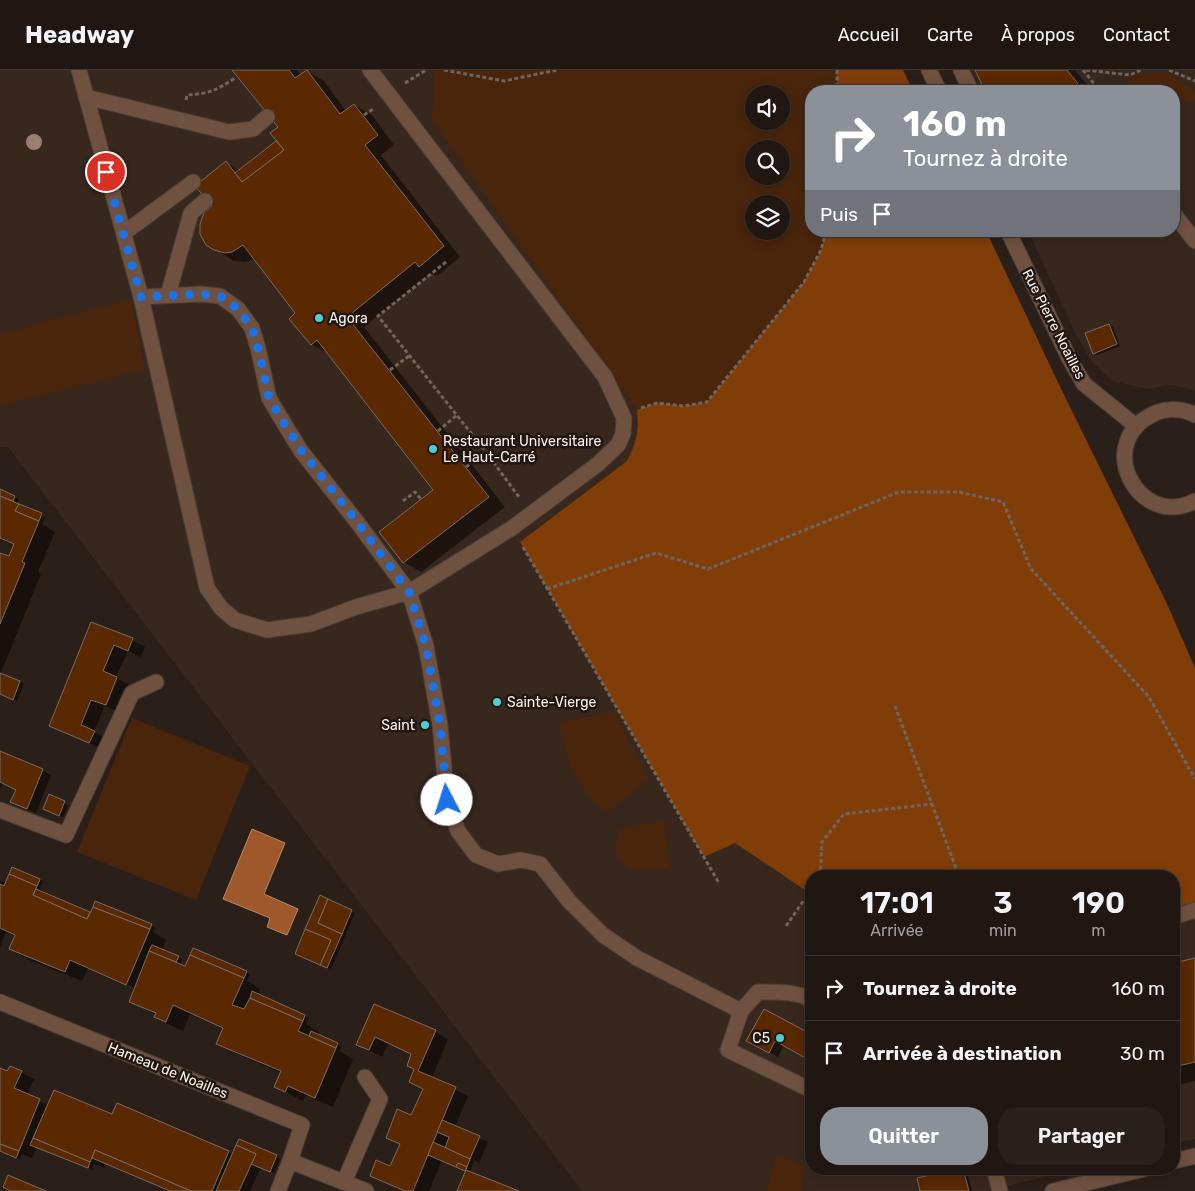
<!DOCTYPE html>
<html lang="fr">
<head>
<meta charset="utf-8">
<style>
	body { margin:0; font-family:Rubik,sans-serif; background:#28201c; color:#f1f3f6; height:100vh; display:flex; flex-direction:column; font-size:19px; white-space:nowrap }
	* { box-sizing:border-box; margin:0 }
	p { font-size:16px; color:#a29fa0 }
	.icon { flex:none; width:28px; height:28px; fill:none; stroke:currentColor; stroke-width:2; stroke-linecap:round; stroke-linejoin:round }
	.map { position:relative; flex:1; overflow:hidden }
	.drawer { position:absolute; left:805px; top:800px; width:375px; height:305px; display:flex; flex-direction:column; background:#201713; border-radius:20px; box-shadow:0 2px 12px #0003,0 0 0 1px #3d3633 }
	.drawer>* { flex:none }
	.hud { position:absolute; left:805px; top:15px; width:375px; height:152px; border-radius:20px; box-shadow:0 2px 12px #0003,0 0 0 1px #3d3633; background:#8c9099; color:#fff; overflow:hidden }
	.controls { position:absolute; left:745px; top:15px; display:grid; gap:10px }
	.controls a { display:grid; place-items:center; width:45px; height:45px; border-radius:50%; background:#201713; box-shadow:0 2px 12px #0003,0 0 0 1px #3d3633; font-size:25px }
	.pin { position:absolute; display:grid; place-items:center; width:42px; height:42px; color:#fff; margin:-21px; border:2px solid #fff; border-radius:50%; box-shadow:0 1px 5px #0007 }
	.me { position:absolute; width:55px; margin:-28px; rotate:355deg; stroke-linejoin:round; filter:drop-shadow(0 0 4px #0008) }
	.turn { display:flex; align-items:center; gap:18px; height:105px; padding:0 15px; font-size:22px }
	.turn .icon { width:65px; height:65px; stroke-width:2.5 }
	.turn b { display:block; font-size:35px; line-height:42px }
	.then { display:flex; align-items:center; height:48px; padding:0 15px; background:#0003; gap:10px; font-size:19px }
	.eta { display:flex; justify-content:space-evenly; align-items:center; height:85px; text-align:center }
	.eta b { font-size:30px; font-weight:600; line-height:35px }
	.action { display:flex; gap:10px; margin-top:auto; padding:10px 15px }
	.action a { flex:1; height:58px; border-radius:20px; background:#8c9099; color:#fff; font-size:20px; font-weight:600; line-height:58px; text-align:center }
	.action a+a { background:#28201c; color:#f1f3f6 }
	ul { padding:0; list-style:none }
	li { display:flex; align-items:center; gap:15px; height:65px; padding:0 15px; border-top:1px solid #3d3633 }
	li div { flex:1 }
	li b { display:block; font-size:19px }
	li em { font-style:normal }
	header { display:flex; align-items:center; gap:30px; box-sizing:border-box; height:70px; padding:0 25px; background:#201713; border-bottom:1px solid #3d3633 }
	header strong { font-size:24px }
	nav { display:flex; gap:28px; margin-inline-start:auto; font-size:18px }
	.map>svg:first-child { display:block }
	.built { fill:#38271d; fill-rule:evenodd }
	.green { fill:#49250c; fill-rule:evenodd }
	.forest { fill:#803d08 }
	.water { fill:#9e582b; stroke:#ba8665 }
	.shadow { fill:#0007 }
	.building { fill:#5a2801; stroke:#7a6b63 }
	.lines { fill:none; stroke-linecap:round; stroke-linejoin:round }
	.service-casing { stroke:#483d37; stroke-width:17 }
	.minor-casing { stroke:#483d37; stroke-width:17 }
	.tertiary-casing { stroke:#483d37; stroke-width:17 }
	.path { stroke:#6f645f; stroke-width:3; stroke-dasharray:4 2.5; stroke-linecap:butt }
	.service { stroke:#6f513f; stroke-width:15 }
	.minor { stroke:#6f513f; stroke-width:15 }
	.tertiary { stroke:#6f513f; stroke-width:15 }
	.tree { fill:#9a7e6f }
	.route { stroke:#1a73e8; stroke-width:9; stroke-dasharray:0 16.2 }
	.poi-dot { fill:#51ccd4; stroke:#211610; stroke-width:2 }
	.labels { text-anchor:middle; stroke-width:5; stroke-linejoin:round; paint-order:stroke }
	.poi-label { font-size:14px; fill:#faf2ed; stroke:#211610; text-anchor:start }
	.street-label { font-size:14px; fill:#faf2ed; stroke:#211610 }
</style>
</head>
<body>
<header>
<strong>Headway</strong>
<nav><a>Accueil</a><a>Carte</a><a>À propos</a><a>Contact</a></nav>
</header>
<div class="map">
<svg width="1195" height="1121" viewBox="0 0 1195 1121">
	<rect width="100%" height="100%" fill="#2b1f19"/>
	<g class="built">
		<path d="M0,0h903l10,21h-102v140h175l79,166 102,207 28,64v471l-21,5v-268h-363v293h265l-90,22h-404l-574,-744h-8zM754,24h27v27h-27zM754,79h27v27h-27zM754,134h27v27h-27z"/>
		<path d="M953,0h242v320l-24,-5 -23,4 -36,-8 -20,-19 -19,-34 -45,-97h146v-140h-211z"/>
	</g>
	<g class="green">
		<path d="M430,0h407v21h-26v140h15l-5,19 -17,32 -97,120 -23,4 -27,-3 -20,7 -205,-290 2,-47zM754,24h27v27h-27zM754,79h27v27h-27zM754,134h27v27h-27z"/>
		<path d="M1158,2l11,3 24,15 2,2v11l-18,-2 -3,2v-12h-41l-5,-13z"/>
		<path d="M131,229l14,71 -145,35v-71z"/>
		<path d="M616,641l14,34 20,34 -43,33 -17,-14 -20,-32 -12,-43z"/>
		<path d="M132,648l118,48 -54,134 -119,-48z"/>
		<path d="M664,750l6,49 -42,1 -14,-18 6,-23z"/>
		<path d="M776,1085l29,10 -3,26h-36z"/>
	</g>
	<g class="forest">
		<path d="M837,0h66l10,21h-76z"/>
		<path d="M826,161h160l79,166 102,207 28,64v235l-21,7v-34h-363v18l-76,-51 -31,14 -184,-315 107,-81c10,-20 12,-29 10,-51l20,-7 27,3 23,-4 97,-120 17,-32z"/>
	</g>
	<path class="water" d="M252,759l33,14 -21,51 34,15 -11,26 -20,-8 3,-9 -47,-19z"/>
	<g class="shadow">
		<path d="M234,0h63l4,5 6,-4 17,10 22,30 8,-6 18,10 22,30 -13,10 79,102 -23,19 -6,-3 -67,54 141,180 -84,65 -17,-10 -24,-30 54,-42 -105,-136 -18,-10 -14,-30 -42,-56 -5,3 -7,1 -11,-2 -17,-11 -2,-43 13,-43 14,8 36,-29 5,3 -2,-17z"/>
		<path d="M977,0h98l17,21h-105z"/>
		<path d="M1109,255l4,2 7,19 -22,9 -4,-2z"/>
		<path d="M0,421l19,8 -3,5 29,13 -3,7 13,8 -17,40 3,2 -40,99 23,11 -7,17 -17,-7v-140l10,4 5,-13 -15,-6z"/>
		<path d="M92,553l40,17 13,7 -4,10 -13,-6 -12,26 -22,55 13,7 -4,10 -39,-16 -13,-7z"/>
		<path d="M118,609l11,6 -10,26 -13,-4z"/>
		<path d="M0,683l51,22 -15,38 -24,-11 5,-12 -14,-7 -3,6z"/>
		<path d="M64,733l4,2 -5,12 -14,-6z"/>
		<path d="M0,810l6,3 34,-3 3,2 -3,7 13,9 38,16 60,11 4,2 -2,5 13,8 -4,10 20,9 -2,6 6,3 8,-18 56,24 -3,7 13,8 -2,6 51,23 -3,6 13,8 -2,3 25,11 -3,5 14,8 -20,48 -27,-12 -3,6 -27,-14 5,-14 -46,-20 -17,-10 6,-14 -34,-15 -7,17 -11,-5 -17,-9 1,-2 -26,-14 5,-12 -14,-8v3l-33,-16 -6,13 -55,-22 -17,-10 5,-13 -9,-4 -6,15z"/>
		<path d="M351,841l4,2 -24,56 -30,-14z"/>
		<path d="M1195,889v122l-21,5v-122z"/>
		<path d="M375,935l60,27 13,7 -16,39 36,18 -13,31 33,15 -9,21 -5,-3 -4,12 45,19h-56l8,-20 -25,-11 -13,31h-26l-32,-16 20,-8 10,-22 -14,-8 25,-20 12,-28 -8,-19 -8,-4 4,-12 -24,-10 -6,13 -24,-13z"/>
		<path d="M765,941l46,24v25l-27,-15 -6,12 -21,-11z"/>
		<path d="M0,999l8,4 13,-1 13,7 -7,16 22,11 63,10 5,-11 116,49 43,2 4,3 -6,14 -13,-6 -11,24h-80l-65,-27 -1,4 -10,-4 -2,5 -55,-22 -5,11 -10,-4 -2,5 -20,-8z"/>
		<path d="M962,1099l5,2 5,20h-51l-3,-12z"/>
	</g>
	<g class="building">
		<path d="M232,0h57l6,8 12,-8 33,44 14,-10 24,31 -13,10 79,101 -25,21 -4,-5 -68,55 142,180 -86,66 -24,-31 54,-42 -116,-150 -6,5 -22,-26 6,-6 -52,-68 -11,7 -7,1 -11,-3 -8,-5 -6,-11v-10l4,-11 8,-7 -17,-20 31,-25 16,21 42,-32 -14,-17 8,-6z"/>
		<path d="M975,0h92l17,21h-99z"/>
		<path d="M276,71l8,9 -42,32 -7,-9z"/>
		<path d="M1109,254l8,20 -24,10 -8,-21z"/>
		<path d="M0,419l15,7 -2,5 -13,-5z"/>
		<path d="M0,426l19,8 -4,7 24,10 -17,41 3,1 -25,61v-71l9,3 5,-12 -14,-6z"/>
		<path d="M19,434l23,9 -3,8 -24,-10z"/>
		<path d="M91,552l42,16 -5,13 -14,-6 -11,26 14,6 -11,28 -15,-5 -10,25 14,6 -6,12 -40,-17z"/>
		<path d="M0,603l20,8 -7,19 -13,-6z"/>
		<path d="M0,681l43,18 -16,40 -17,-7 6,-12 -16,-8z"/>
		<path d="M49,724l16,7 -6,15 -16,-7z"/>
		<path d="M12,797l28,12 -3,7 -28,-12z"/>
		<path d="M9,804l28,12 -4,9 54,24 6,-12 57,22 -24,56 -56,-25 -5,12 -56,-23 6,-14 -15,-7v-44l4,2z"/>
		<path d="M36,819l54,23 -3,7 -54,-24z"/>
		<path d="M320,825l8,4 -10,24 24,11 -15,34 -7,-3 11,-25 -26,-11z"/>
		<path d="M328,829l24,11 -10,24 -24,-11z"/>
		<path d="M95,831l57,23 -2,5 -57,-22z"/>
		<path d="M305,859l26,11 -11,25 -25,-11z"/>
		<path d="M152,875l27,11 -3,6 -27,-11z"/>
		<path d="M193,878l54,23 -3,7 -54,-23z"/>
		<path d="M149,881l36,15 5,-11 54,23 -12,27 12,4 6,-11 53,23 -5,10 38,17 -21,50 -27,-12 -3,6 -11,-5 7,-16 -65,-27 7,-16 -50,-23 -7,17 -12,-5 2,-4 -27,-11z"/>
		<path d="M1195,888v104l-21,5v-104z"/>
		<path d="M252,921l53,24 -2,6 -53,-23z"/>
		<path d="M374,934l62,26 -18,41 38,16 -43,104h-8l-35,-15 6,-16 14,6 10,-22 -14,-6 11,-29 14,6 12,-26 -14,-7 5,-13 -7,-3 4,-12 -36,-17 -6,13 -13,-5z"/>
		<path d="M764,939l47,25v27l-36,-20 -6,12 -23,-12z"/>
		<path d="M311,961l27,12 -2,5 -27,-12z"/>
		<path d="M10,996l12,5 -8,17 26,11 -21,52 -19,-7v-76l7,3z"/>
		<path d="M54,1020l58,24 5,-11 112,48 -17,40h-21l-96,-41 -5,12 -57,-24z"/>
		<path d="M442,1050l38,16 -10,23 -25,-11 4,-11 -12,-5z"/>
		<path d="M33,1068l57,24 -2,6 -58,-23z"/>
		<path d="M239,1069l38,16 -7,17 -19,-8 5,-10 -20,-9z"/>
		<path d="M433,1072l37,17 -3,8 -9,-4 -2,4 -28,-12z"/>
		<path d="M0,1074l19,7 -3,7 -16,-7z"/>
		<path d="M236,1075l20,9 -17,37h-23z"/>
		<path d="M95,1080l96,41h-21l-78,-33z"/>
		<path d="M458,1093l9,4 -2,4 -9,-4z"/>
		<path d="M957,1099h6l6,22h-49l-3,-13z"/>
		<path d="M466,1100l53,21h-62z"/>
		<path d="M8,1105l38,16h-36l-7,-4z"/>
	</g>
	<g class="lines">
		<defs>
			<g id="service">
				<path d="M79,0l62,227 66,291 14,20 14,12 32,10 44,-6 45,-17 53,-15 103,-64 86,-64 20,-19 5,-11 1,-16 -19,-41 -235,-307"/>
				<path d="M961,0l10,21"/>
				<path d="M86,27l143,35 24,-3 14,-12"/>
				<path d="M1174,144l21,27"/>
				<path d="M124,163l69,-51"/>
				<path d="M168,225l23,-82 14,-12"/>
				<path d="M141,227l60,-3 19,2 18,13 14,19 6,20 11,50 13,22 19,31 56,71 52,70 17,54 14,79 7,75 11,31 18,24 22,9 23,-4 19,4 29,37 34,34 34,23 104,53"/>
				<path d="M1174,847l21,-7"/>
				<path d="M811,930c-14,-9 -37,-8 -53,-8l-17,19 -13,39 83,40"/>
				<path d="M994,1099l6,22"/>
			</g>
			<g id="minor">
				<path d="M929,0l10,21"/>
				<path d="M1008,161l61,127 15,26 52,42"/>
				<path d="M1195,345c-10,-6 -26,-7 -37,-3 -68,27 -20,119 37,89"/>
				<path d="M0,740l66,25 66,-142 24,-11"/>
				<path d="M0,932l302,123 -12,36 -12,30"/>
				<path d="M290,1091l76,30"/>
				<path d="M344,1112l36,-83 -15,-22"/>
			</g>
			<g id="tertiary">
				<path d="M1174,1091l21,-5"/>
				<path d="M1053,1121l91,-22"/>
			</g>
		</defs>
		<use href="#service" class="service-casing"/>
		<use href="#minor" class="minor-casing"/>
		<use href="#tertiary" class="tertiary-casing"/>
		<g class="path">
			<path d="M444,0l60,11 53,-11"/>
			<path d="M837,0v21"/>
			<path d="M1083,0l17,21"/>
			<path d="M1086,0l44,5 11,-5"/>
			<path d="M1169,0l26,11"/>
			<path d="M405,13l21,-13"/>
			<path d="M186,30l1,-5c24,-2 28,-4 48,-17"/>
			<path d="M364,45l9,-6"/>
			<path d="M446,192l-68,54 108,136 33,45"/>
			<path d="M390,300l19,-14"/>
			<path d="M641,338l16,-5 27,3 23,-4 97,-120 17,-32 5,-19"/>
			<path d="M438,361l19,-16"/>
			<path d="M466,397l20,-15"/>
			<path d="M403,431l12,-9 6,7"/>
			<path d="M523,477l196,336"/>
			<path d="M547,519l109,-36 52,16 191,-77h60l44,10 28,67 118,128 46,82"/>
			<path d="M895,636l64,170"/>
			<path d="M820,806l2,-34 22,-28 88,-10"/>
			<path d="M786,856l18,-26 7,-5"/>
			<path d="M1174,885l7,-2"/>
		</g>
		<use href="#service" class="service"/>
		<use href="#minor" class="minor"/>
		<use href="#tertiary" class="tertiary"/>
	</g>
	<circle class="tree" cx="34" cy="72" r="8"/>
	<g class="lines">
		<path class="route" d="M106,102l35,125 60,-3 19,2 18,13 14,19 6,20 11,50 13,22 19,30 56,72 52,70 17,54 14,79 7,75"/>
	</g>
	<g class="poi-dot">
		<circle cx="319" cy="248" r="5"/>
		<circle cx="433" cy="379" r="5"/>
		<circle cx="497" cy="632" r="5"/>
		<circle cx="425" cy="655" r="5"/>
		<circle cx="780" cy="968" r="5"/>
	</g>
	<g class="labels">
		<g class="poi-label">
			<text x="329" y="253">Agora</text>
			<text x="443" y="376">Restaurant Universitaire<tspan x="443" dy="16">Le Haut-Carré</tspan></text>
			<text x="507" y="637">Sainte-Vierge</text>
			<text x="415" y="660" text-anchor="end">Saint</text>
			<text x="770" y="973" text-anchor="end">C5</text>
		</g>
		<g class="street-label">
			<text transform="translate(1054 254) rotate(63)" y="5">Rue Pierre Noailles</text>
			<text transform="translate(168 1000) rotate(22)" y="5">Hameau de Noailles</text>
		</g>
	</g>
</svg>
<div class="controls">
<a><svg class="icon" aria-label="sound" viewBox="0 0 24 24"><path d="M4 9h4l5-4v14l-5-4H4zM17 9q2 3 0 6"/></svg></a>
<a><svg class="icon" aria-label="search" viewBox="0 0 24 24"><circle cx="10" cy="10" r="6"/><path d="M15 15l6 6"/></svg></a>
<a><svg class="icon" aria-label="layers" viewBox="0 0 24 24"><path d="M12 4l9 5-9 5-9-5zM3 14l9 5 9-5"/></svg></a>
</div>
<div class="pin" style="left:106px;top:102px;background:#d93025"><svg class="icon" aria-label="arrive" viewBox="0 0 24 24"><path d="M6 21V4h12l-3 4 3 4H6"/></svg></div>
<svg class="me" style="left:447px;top:730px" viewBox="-20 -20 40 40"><circle r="19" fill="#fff"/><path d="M0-13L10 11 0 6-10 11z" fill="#1a73e8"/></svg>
<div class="hud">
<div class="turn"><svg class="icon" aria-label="right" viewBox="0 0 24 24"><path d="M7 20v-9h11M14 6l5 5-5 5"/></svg><div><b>160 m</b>Tournez à droite</div></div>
<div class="then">Puis<svg class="icon" aria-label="arrive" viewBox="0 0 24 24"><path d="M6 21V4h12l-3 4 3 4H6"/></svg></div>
</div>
<section class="drawer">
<div class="eta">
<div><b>17:01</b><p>Arrivée</p></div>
<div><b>3</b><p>min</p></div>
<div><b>190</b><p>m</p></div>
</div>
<ul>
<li><svg class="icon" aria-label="right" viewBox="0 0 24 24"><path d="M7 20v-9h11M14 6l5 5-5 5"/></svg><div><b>Tournez à droite</b></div><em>160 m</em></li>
<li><svg class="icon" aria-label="arrive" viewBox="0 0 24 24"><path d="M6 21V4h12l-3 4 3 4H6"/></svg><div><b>Arrivée à destination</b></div><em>30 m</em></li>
</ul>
<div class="action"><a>Quitter</a><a>Partager</a></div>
</section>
</div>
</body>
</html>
